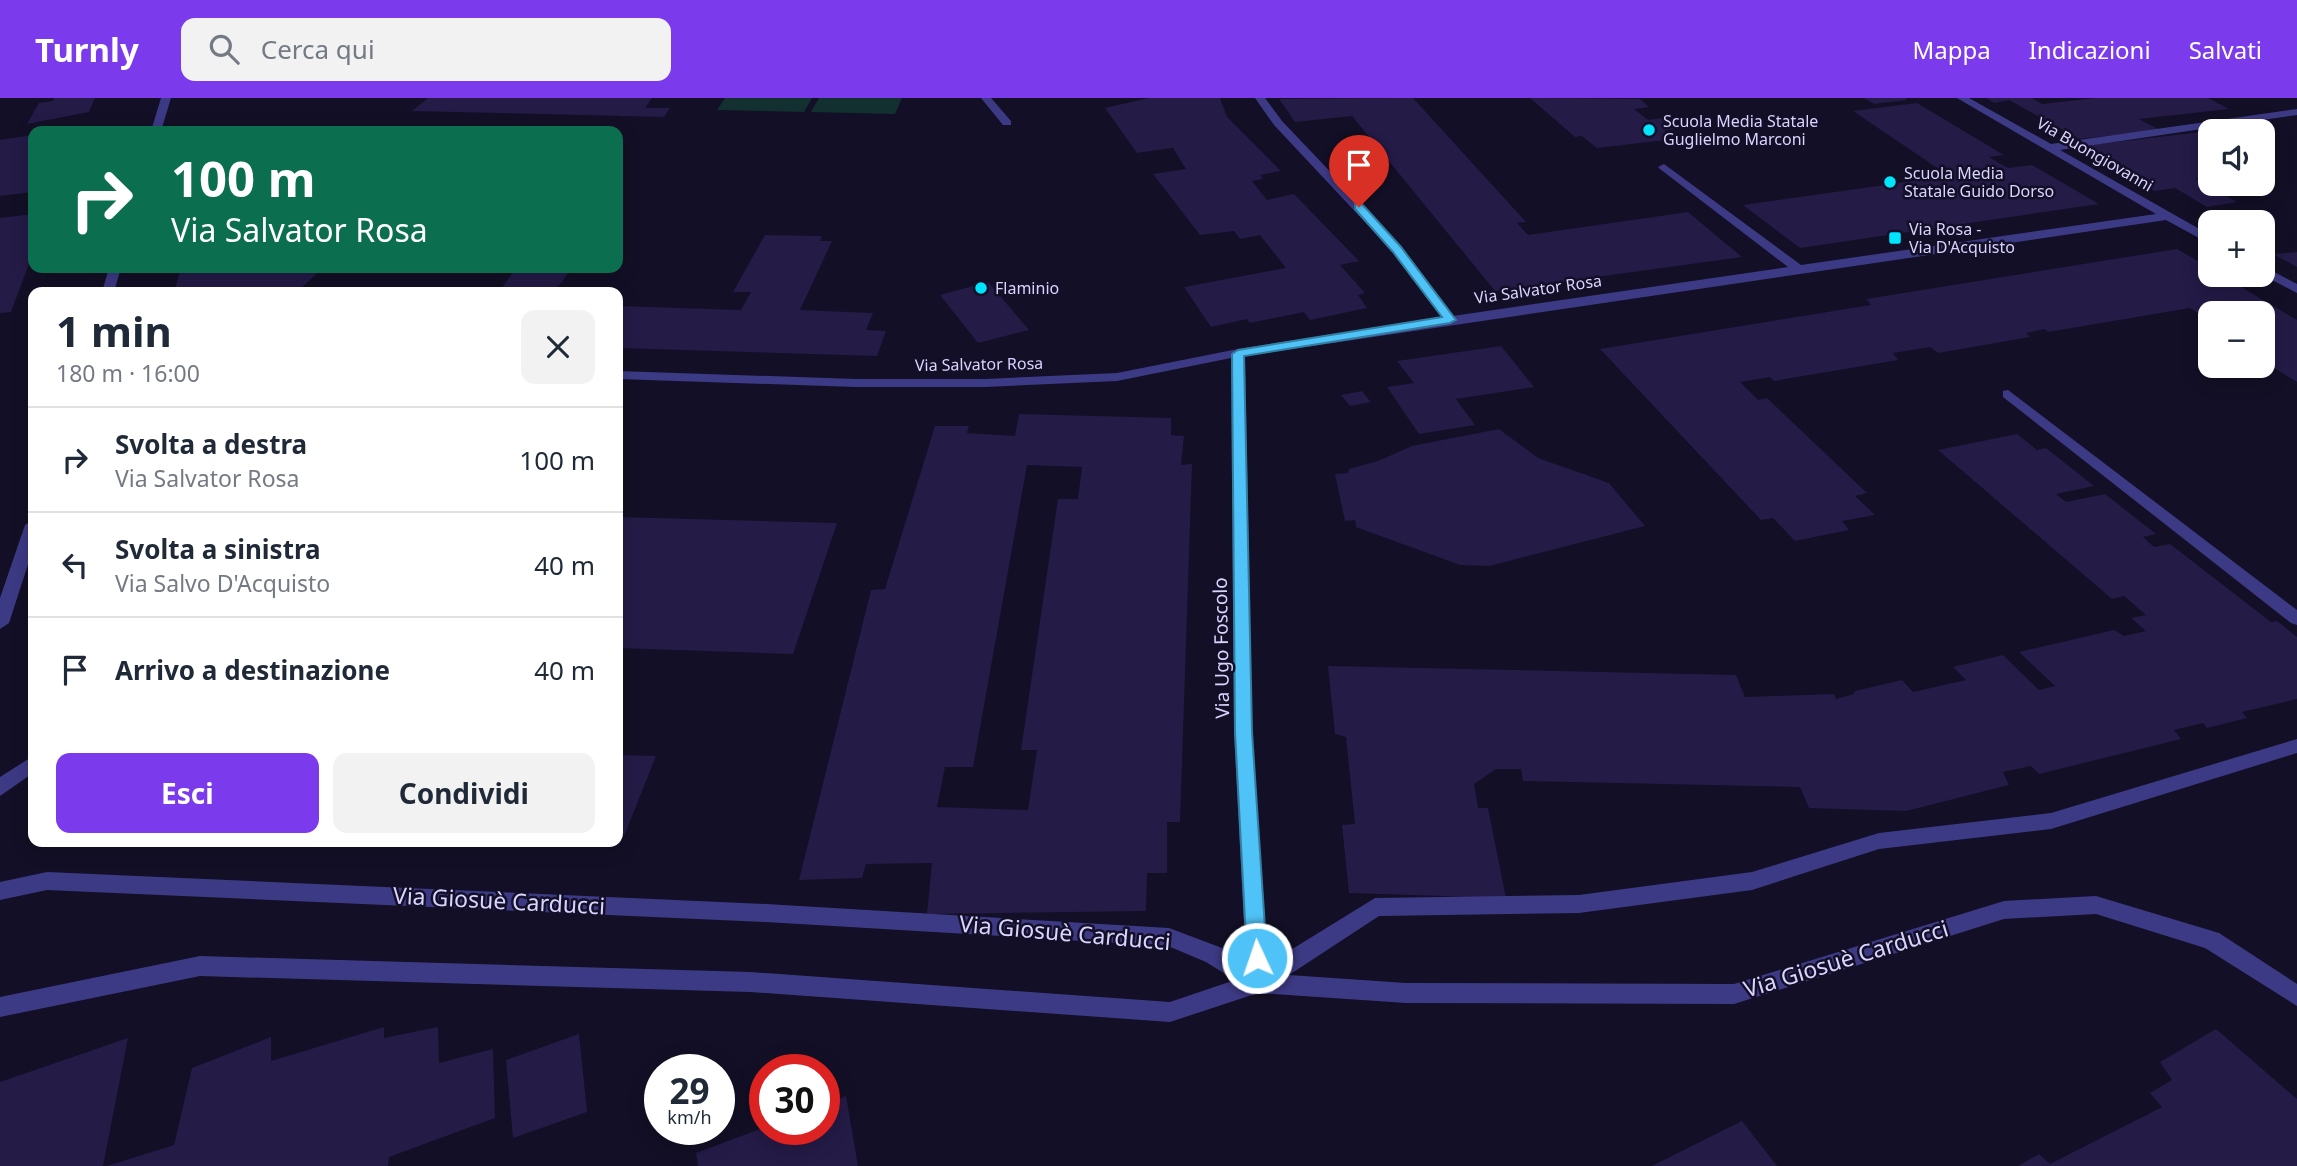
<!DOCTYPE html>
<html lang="it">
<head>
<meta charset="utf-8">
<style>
	body { margin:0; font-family:"Noto Sans",sans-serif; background:#f2f2f3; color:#1f2937; height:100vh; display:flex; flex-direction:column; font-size:26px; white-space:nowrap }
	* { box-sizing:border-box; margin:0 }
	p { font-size:23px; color:#747a83 }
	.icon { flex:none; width:38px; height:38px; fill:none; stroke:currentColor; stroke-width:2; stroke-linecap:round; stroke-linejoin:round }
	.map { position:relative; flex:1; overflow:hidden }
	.panel { position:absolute; left:28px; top:189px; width:595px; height:560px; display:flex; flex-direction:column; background:#fff; border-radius:14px; box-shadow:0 4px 18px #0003 }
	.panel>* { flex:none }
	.top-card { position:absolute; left:28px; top:28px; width:595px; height:147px; border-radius:14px; box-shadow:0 4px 18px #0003; background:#0b6e4f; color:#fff; overflow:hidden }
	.tools { position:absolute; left:2198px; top:21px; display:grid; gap:14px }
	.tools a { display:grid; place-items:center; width:77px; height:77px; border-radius:14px; background:#fff; box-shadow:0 4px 18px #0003; font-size:35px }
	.speed { position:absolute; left:644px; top:956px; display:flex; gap:14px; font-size:35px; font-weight:700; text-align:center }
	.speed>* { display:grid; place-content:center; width:91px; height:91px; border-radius:50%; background:#fff; box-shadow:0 4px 18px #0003; line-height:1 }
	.speed small { font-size:18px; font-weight:400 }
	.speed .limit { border:10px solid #d22; background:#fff; color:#111 }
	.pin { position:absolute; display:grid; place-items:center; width:60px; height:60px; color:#fff; margin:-72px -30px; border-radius:50% 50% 50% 0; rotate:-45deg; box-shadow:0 0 7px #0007 }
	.pin .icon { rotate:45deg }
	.me { position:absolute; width:77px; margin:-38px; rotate:357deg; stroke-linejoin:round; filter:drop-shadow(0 0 5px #0008) }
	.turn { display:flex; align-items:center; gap:24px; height:147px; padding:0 28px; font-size:32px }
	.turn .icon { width:91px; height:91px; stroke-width:2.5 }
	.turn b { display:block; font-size:49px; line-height:60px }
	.round { display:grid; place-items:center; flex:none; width:74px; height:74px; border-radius:14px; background:#f2f2f3 }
	.overview { display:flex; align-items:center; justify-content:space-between; height:119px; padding:0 28px }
	h1 { font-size:42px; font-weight:700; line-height:52px }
	.button { display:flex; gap:14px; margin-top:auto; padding:14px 28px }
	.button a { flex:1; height:80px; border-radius:14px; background:#7c3aed; color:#fff; font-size:28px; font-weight:700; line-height:80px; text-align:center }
	.button a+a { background:#f2f2f3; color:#1f2937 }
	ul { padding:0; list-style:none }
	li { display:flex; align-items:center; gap:21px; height:105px; padding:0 28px; border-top:2px solid #e0e1e3 }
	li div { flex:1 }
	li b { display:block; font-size:26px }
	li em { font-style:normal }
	header { display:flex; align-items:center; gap:42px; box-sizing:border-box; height:98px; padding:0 35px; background:#7c3aed; color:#fff }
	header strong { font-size:33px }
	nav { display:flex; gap:38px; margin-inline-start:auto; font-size:24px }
	.search { width:490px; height:63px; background:#f2f2f3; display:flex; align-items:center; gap:18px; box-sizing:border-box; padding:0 24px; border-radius:14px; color:#747a83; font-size:26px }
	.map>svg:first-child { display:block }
	.green { fill:#12302f }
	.building { fill:#241b47; fill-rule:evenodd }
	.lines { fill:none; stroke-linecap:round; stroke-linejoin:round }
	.minor { fill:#3d3a85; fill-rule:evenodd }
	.route { fill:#4fc3f7; stroke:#337fa1; stroke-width:2 }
	.poi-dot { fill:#00e5ff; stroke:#130f26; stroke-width:2.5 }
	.labels { text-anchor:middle; stroke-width:5; stroke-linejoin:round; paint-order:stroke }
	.far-poi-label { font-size:16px; fill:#d9d4ff; stroke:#130f26; text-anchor:start }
	.far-street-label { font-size:16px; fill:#d9d4ff; stroke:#130f26 }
	.street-label { font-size:19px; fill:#d9d4ff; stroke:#130f26 }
	.near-street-label { font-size:23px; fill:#d9d4ff; stroke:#130f26 }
</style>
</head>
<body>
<header>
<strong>Turnly</strong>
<div class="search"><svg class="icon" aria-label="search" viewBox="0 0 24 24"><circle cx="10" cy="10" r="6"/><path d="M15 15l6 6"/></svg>Cerca qui</div>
<nav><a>Mappa</a><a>Indicazioni</a><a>Salvati</a></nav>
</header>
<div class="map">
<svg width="2297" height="1068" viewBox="0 0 2297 1068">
	<rect width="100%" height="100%" fill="#130f26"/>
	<g class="green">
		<path d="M725,0h87l-8,14 -87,-2z"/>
		<path d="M819,0h83l-7,16 -84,-2z"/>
	</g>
	<g class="building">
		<path d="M54,0h41l-6,14 -62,12 12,-21 14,-2z"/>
		<path d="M428,0h224l-7,10h25l-6,9 -252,-6z"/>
		<path d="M1149,0h71l7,19 54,54 -21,4 3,4 -11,2 15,19 27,-6 65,67 -19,4 25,28 -7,2 9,13 -57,12 -6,-8 -54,11 -3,-4 -36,8 -27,-40 102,-19 -26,-33 -20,4 -6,-8 -34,4 -47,-61 33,-5 -13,-21 -36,5 -32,-45z"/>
		<path d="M1413,0l113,124 -9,1 11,12 160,-23 54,45 -247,34 -143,-175 -57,6 -16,-23z"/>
		<path d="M1530,0l110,1 9,8 -15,2 14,11 14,-2 12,11 -10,2 11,8 -78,9 -15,-12 -7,1z"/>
		<path d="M1864,0h42l1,2 -33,4z"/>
		<path d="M1986,0h46l10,6 54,-6h112l21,11 -90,10 21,11 -81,9 -70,-39 -15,3z"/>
		<path d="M1917,5l87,52 -15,2 19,11 24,-3 67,39 -299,44 -57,-43 206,-29 -96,-65z"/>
		<path d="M233,29h19v2l27,-2 -1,4h-62z"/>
		<path d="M2210,33v45l-15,2 42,24 -30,5 -32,-19 -20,3 -82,-44z"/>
		<path d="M33,37v57l-33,4v-56z"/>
		<path d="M33,116v39l-22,59 -11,1v-95z"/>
		<path d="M765,137l57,1 -2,5h12l-32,69 73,3 -7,17 20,1 -9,25 -259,-8v-42l123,4 10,-18h-18z"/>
		<path d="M2177,151l33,19v7h11l76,45v62l-34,-21v-48h-53v7l-20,-12 -142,24 -3,-3 -19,4 4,4 -92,16 -8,-6 -37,6 5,7 -124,21 -4,-4 -30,5 18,18 9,-2 100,95 -12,3 20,19 -33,6 7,9 -54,11 -22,-23 -12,2 -161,-171 271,-44 -5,-6z"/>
		<path d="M2297,154v15l-24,-13z"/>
		<path d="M181,170h142l-26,24h-123z"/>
		<path d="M516,170h56l-18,24h-55z"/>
		<path d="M988,184l41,48 -51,13 -38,-48z"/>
		<path d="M1501,248l33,41 -78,12 19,26 -56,9 -32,-47 27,-4 -17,-22z"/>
		<path d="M1362,293l9,11 -21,4 -9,-11z"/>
		<path d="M1019,316l152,4v17l13,1 -3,29 11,-1 -12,358h-13v51h-20l-1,38 -219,3 5,-51 -66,1 -4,14 -63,2 72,-290 14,-1 50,-163h34l-2,7 48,3zM1027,367l55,2 -4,32h-20l-37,251h16l-9,60 -91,-3 8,-40h28z"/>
		<path d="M1499,331l39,29 71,25 36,43 -156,40 -29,-1 -104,-38 -1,-7 -10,1 -10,-47 13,-1 1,-4 29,-8 34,-15z"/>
		<path d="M2017,336l20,16 9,-2 48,38 -38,8 10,8 39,-8 51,40 -13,3 11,10 16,-3 101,78 6,-1 20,16v62l-55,13 5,6 -40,10 -4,-5 -29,7 7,9 -142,35 -8,-8 -28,6 6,13 -103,26 -97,-3 -9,-21 -277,-6 -2,-12h-25l-22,15 4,24h10l18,90 -157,-5 -7,-68 13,-1 -9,-87 -11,-3 -7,-68 408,9 9,22 89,-3 2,5 18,-5 1,-3 47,-11 11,12 53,-12 -13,-13 50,-12 36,35 16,-4 -36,-34 95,-22 10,6 22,-5 -15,-13 15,-3 -22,-19 -12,3 -174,-149z"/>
		<path d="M618,419l219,6 -44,131 -175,-6z"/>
		<path d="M618,657l38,1 -31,78h-7z"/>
		<path d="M384,929v11l54,-11 1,36 54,-14 2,69 -106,39 -1,9h-281l67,-21 18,-77 79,-31v24z"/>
		<path d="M2216,931l81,70v67h-279l21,-12 11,10 112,-57 -12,-14 22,-13 -12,-18z"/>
		<path d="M579,936l8,78 -74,26 -7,-78z"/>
		<path d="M128,940l-25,128h-103v-84z"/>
		<path d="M846,998l12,70h-160l-2,-13 69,-26 59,2v-25z"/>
		<path d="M1742,1023l35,45h-125z"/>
	</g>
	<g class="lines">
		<g class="minor">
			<path d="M161,0h10l-10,33h-10z"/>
			<path d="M981,0h10l20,23v4h-8z"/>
			<path d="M1255,0h10l17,23 119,125 52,70 335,-49 -128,-98 -2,-2 6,-3 137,101 355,-51 -199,-116h12l82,46 246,-35v6l-237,35 150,85v9l-44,-24 -921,136 7,376 16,232 107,-66 204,-3 173,-23 127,-39 172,-20 246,-74v14l-246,76 -172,20 -127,41 -173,23 -200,3 -90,59 117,8 328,1 270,-83 92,-5 123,37 78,51v22l-92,-58 -109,-34 -92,5 -270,85 -328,-1 -148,-10 -88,29 -420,-30 -550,-16 -200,41v-20l200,-41 550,16 420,30 65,-22 -29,-18 -38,-16 -402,-24 -719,-32 -47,10v-18l47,-10 719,32 403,24 53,20 24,15 -12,-231 -3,-374 -114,23 -132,6h-129l-238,-8v-8l238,8h129l132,-6 121,-24 203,-32 -48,-65 -119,-127z"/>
			<path d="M2263,168l34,18v9l-35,-18z"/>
			<path d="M109,170h12l-7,24h-12z"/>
			<path d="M2008,292l289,220v15l-6,-2 -288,-226v-6z"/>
			<path d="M33,422v29l-24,74 -9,6v-31l25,-73z"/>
			<path d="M33,658v17l-33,23v-19z"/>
		</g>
	</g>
	<path class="route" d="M1355,106h7l39,43 55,73 -6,3 -206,33 8,376 15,226 -3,6 -7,3 -7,-3 -3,-6 -12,-226 -3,-378 6,-4 204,-33 -49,-65 -38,-43z"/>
	<g class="poi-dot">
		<circle cx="1649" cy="32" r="7"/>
		<circle cx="1890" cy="84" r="7"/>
		<rect x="1888" y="133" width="14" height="14" rx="3.5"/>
		<circle cx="981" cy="190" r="7"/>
	</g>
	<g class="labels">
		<g class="far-poi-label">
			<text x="1663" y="29">Scuola Media Statale<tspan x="1663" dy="18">Guglielmo Marconi</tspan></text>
			<text x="1904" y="81">Scuola Media<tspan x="1904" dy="18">Statale Guido Dorso</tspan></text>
			<text x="1909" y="137">Via Rosa -<tspan x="1909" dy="18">Via D'Acquisto</tspan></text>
			<text x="995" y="196">Flaminio</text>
		</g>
		<g class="far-street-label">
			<text transform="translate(2095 56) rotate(30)" y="6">Via Buongiovanni</text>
			<text transform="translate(1538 191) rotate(-8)" y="6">Via Salvator Rosa</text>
			<text transform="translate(979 266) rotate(-1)" y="6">Via Salvator Rosa</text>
		</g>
		<g class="street-label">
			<text transform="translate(1221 550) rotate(-91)" y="7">Via Ugo Foscolo</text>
		</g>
		<g class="near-street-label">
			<text transform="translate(499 803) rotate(3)" y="8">Via Giosuè Carducci</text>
			<text transform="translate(1065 835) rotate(5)" y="8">Via Giosuè Carducci</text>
			<text transform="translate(1846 861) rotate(-17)" y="8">Via Giosuè Carducci</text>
		</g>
	</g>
</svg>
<div class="tools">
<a><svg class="icon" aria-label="sound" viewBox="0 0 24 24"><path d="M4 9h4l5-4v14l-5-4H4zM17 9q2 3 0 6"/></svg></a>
<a>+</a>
<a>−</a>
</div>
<div class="speed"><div>29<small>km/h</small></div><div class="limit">30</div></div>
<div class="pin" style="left:1359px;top:109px;background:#d93025"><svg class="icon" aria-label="arrive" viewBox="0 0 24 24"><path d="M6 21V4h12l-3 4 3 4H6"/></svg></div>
<svg class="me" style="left:1257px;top:860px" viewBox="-20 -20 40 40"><circle r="17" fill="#4fc3f7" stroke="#fff" stroke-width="3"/><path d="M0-11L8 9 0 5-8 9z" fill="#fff"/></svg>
<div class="top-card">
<div class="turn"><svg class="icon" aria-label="right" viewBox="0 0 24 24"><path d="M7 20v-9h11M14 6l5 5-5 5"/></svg><div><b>100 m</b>Via Salvator Rosa</div></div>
</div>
<section class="panel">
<div class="overview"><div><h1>1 min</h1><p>180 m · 16:00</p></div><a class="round"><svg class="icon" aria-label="close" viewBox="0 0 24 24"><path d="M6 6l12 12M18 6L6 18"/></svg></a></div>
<ul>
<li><svg class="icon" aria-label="right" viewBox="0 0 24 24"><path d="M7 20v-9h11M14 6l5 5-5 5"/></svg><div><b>Svolta a destra</b><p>Via Salvator Rosa</p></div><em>100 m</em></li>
<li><svg class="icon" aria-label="left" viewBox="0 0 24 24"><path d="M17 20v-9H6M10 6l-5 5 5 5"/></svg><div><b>Svolta a sinistra</b><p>Via Salvo D'Acquisto</p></div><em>40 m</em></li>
<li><svg class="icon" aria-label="arrive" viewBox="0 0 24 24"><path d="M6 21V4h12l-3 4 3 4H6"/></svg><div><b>Arrivo a destinazione</b></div><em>40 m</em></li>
</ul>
<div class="button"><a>Esci</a><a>Condividi</a></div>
</section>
</div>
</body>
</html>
